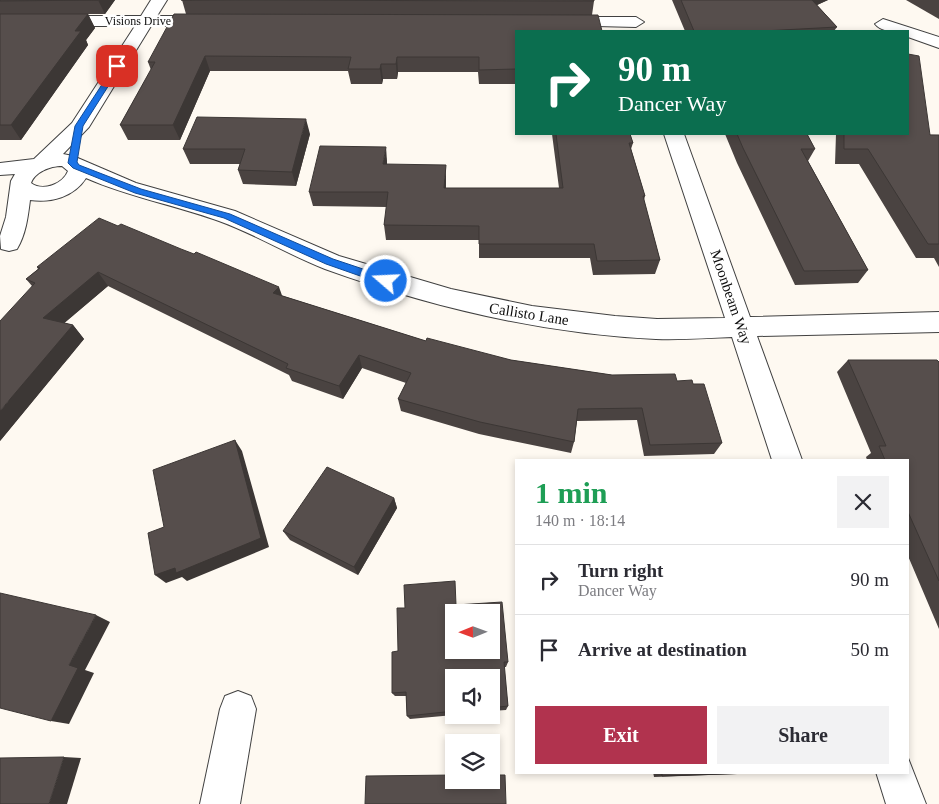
<!DOCTYPE html>
<html lang="en">
<head>
<meta charset="utf-8">
<style>
	body { margin:0; font-family:"Times New Roman",serif; background:#f2f2f3; color:#2b2b33; height:100vh; display:flex; flex-direction:column; font-size:19px; white-space:nowrap }
	* { box-sizing:border-box; margin:0 }
	p { font-size:16px; color:#7c7c81 }
	.icon { flex:none; width:28px; height:28px; fill:none; stroke:currentColor; stroke-width:2; stroke-linecap:round; stroke-linejoin:round }
	.map { position:relative; flex:1; overflow:hidden }
	.drawer { position:absolute; left:515px; top:459px; width:394px; height:315px; display:flex; flex-direction:column; background:#fff; border-radius:0px; box-shadow:0 2px 8px #0003 }
	.drawer>* { flex:none }
	.hud { position:absolute; left:515px; top:30px; width:394px; height:105px; border-radius:0px; box-shadow:0 2px 8px #0003; background:#0b6e4f; color:#fff; overflow:hidden }
	.needle { width:32px; rotate:269deg }
	.controls { position:absolute; left:445px; top:604px; display:grid; gap:10px }
	.controls a { display:grid; place-items:center; width:55px; height:55px; border-radius:0px; background:#fff; box-shadow:0 2px 8px #0003; font-size:25px }
	.pin { position:absolute; display:grid; place-items:center; width:42px; height:42px; color:#fff; margin:-21px; border-radius:10px; box-shadow:0 2px 8px #0006 }
	.me { position:absolute; width:55px; margin:-28px; rotate:289deg; stroke-linejoin:round; filter:drop-shadow(0 0 4px #0008) }
	.turn { display:flex; align-items:center; gap:18px; height:105px; padding:0 20px; font-size:22px }
	.turn .icon { width:65px; height:65px; stroke-width:2.5 }
	.turn b { display:block; font-size:35px; line-height:42px }
	.round { display:grid; place-items:center; flex:none; width:52px; height:52px; border-radius:0px; background:#f2f2f3 }
	.overview { display:flex; align-items:center; justify-content:space-between; height:85px; padding:0 20px }
	h1 { font-size:30px; font-weight:600; line-height:38px; color:#1e9e55 }
	.cta { display:flex; gap:10px; margin-top:auto; padding:10px 20px }
	.cta a { flex:1; height:58px; border-radius:0px; background:#b1334e; color:#fff; font-size:20px; font-weight:600; line-height:58px; text-align:center }
	.cta a+a { background:#f2f2f3; color:#2b2b33 }
	ul { padding:0; list-style:none }
	li { display:flex; align-items:center; gap:15px; height:70px; padding:0 20px; border-top:1px solid #e1e1e2 }
	li div { flex:1 }
	li b { display:block; font-size:19px }
	li em { font-style:normal }
	.map>svg:first-child { display:block }
	.lines { fill:none; stroke-linecap:round; stroke-linejoin:round }
	.minor-casing { stroke:#414141; stroke-width:2 }
	.minor { fill:#fff; fill-rule:evenodd }
	.wall { fill:#4a4341 }
	.shaded-wall { fill:#3c3735 }
	.building { fill:#564e4c; stroke:#3c3735; fill-rule:evenodd }
	.route { fill:#1a73e8; stroke:#114b97 }
	.labels { text-anchor:middle; stroke-width:5; stroke-linejoin:round; paint-order:stroke }
	.far-street-label { font-size:12px; fill:#0e0e0e; stroke:#fff }
	.street-label { font-size:15px; fill:#0e0e0e; stroke:#fff }
</style>
</head>
<body>
<div class="map">
<svg width="939" height="804" viewBox="0 0 939 804">
	<rect width="100%" height="100%" fill="#fef9f1"/>
	<g class="lines">
		<defs>
			<g id="minor">
				<path d="M151,0h16l-10,16h50l8,5 -8,5h-56l-62,101 -26,27 10,2 63,27 99,28 104,45 112,33 81,17 83,10 42,3 68,-1 -61,-184h20l66,183 189,-5v20l-182,4 45,124h-30l-40,-123c-25,1 -51,3 -76,2 -112,-5 -225,-32 -331,-70 -36,-14 -70,-35 -106,-48 -44,-16 -90,-24 -133,-43 -12,19 -35,25 -56,22 -2,16 -4,34 -13,49l-8,2 -8,-2 -1,-13 6,-19 5,-36 4,-7 -15,1v-12l34,-4 38,-36 63,-97h-135v-10h141zM62,166l6,5c-5,13 -25,21 -37,12 4,-11 19,-17 31,-17z"/>
				<path d="M562,17h74l8,5 -8,5 -80,-2 -2,-3 2,-3z"/>
				<path d="M883,19l56,18v11l-31,-11v-6c-11,0 -26,2 -33,-7z"/>
				<path d="M238,691l13,5 5,13 -16,95h-40l20,-95 5,-13z"/>
				<path d="M908,758l18,46h-40l-10,-32h32z"/>
			</g>
		</defs>
		<use href="#minor" class="minor-casing"/>
		<use href="#minor" class="minor"/>
	</g>
	<g class="wall">
		<path d="M0,0h115l-10,14h-17l7,14 -9,12 2,5 -67,95h-21z"/>
		<path d="M182,0l412,1 -2,14 -76,16v53h-37l-1,-12h-80l-1,7h-14l-1,5h-31l-3,-13h-138l-30,69h-52l-8,-15 31,-55 -3,-8 38,-48z"/>
		<path d="M672,0h156l-11,5 20,22 -3,4h-149z"/>
		<path d="M906,0h33v19z"/>
		<path d="M310,134l-14,52 -53,-2 -5,-14 2,-6h-50l-7,-15z"/>
		<path d="M552,134h78l3,9 -2,6 14,47 -1,4 16,60 -5,14 -62,1 -3,-17h-111v-18h-93l-2,-15 3,-18 -74,-1 -4,-14 78,-31v4l59,14v9h113z"/>
		<path d="M725,134h82l8,15 -7,12 60,109 -10,13 -63,2 -58,-122z"/>
		<path d="M836,134h72l31,1v132l-5,-9h-18l-57,-94h-24z"/>
		<path d="M118,226l165,70 143,45 85,19 101,15 65,6 16,3 29,59 -8,11 -70,2 -7,-36 -60,1 -3,21 -3,11 -92,-19 -78,-23 -3,-12 8,-16 -44,-15 -19,31 -51,-18 -3,-6 -181,-89 -44,37 9,2 11,14 -84,102 32,-155 -6,-7 12,-10 -1,-2z"/>
		<path d="M848,360l91,2v267l-31,-73v-96h-41l-1,-3 5,-4 -34,-81z"/>
		<path d="M394,498l3,10 -39,67 -68,-35 -7,-9z"/>
		<path d="M456,605l52,57 -2,5h-2l4,39 -2,4 -15,1v-33h-37v37l-44,4 -3,-3 -1,-20h-11l-3,-3 6,-42z"/>
		<path d="M653,772h136l-135,5z"/>
	</g>
	<g class="shaded-wall">
		<path d="M98,0h17l-10,14z"/>
		<path d="M809,0h19l-24,11z"/>
		<path d="M88,14l7,14 -9,12 2,5 -67,95 -10,-15 64,-94z"/>
		<path d="M205,56l5,15 -30,69 -7,-15z"/>
		<path d="M397,57l1,15 -1,7 -1,-15z"/>
		<path d="M381,64l2,15 -1,5 -2,-15z"/>
		<path d="M306,119l4,15 -14,52 -4,-14z"/>
		<path d="M386,147l1,14 -2,18 -2,-15z"/>
		<path d="M446,165v14l-1,23 -1,-14z"/>
		<path d="M98,272l10,14 -53,45 -12,-13z"/>
		<path d="M279,287l5,14 -11,-8z"/>
		<path d="M73,325l11,14 -84,102v-30z"/>
		<path d="M359,355l3,13 -19,31 -4,-13z"/>
		<path d="M235,440l7,11 27,96 -82,34 -5,-4 -16,6 -11,-8z"/>
		<path d="M394,498l3,10 -39,67 -4,-8z"/>
		<path d="M96,615l14,7 -25,48 9,3 -25,51 -18,-3 18,-56z"/>
		<path d="M64,757l17,1 -14,46h-18z"/>
	</g>
	<g class="building">
		<path d="M0,0h98l-98,1z"/>
		<path d="M181,0h413v1z"/>
		<path d="M681,0h131l25,27 -74,4h-69z"/>
		<path d="M0,14h88l-13,17h6l-70,94h-11z"/>
		<path d="M174,14l424,1 4,16h-86v38l-37,1v-13h-82l-1,7h-15l-1,5h-32l3,-12 -146,-1 -32,69h-53l35,-63h-7z"/>
		<path d="M908,51v3l11,2 11,79h9v109h-11l-60,-95h-24v-15h64z"/>
		<path d="M197,117l109,2 -14,53 -54,-2 7,-21h-62z"/>
		<path d="M556,134h74l3,9h-4l16,53h-2l17,64 -63,1 -3,-17h-115v-18l-95,-1 4,-33h-79l11,-46 66,1 -3,17 63,1 -2,23h119z"/>
		<path d="M737,134h70l8,15h-14l67,121 -64,1 -61,-123z"/>
		<path d="M99,218l19,8 3,-2 60,25 13,5 2,-2 83,35 -6,6 153,48 1,-3 84,22 101,15 63,-1 2,7 15,-1 1,4h11l18,59 -72,2 -8,-37 -64,1 -4,33 -94,-20 -82,-23 13,-26 -52,-18 -20,31 -53,-18 2,-4 -190,-92 -55,46 30,7 -73,86v-90l35,-38 -9,-4 14,-11 -3,-1z"/>
		<path d="M848,360h89l2,2v219l-31,-69v-52h-23l-6,-14h7z"/>
		<path d="M235,440l26,98 -85,35 -1,-5 -20,7 -7,-42 16,-6 -11,-57z"/>
		<path d="M327,467l67,31 -40,69 -71,-36z"/>
		<path d="M455,581l1,24 46,-3 6,60h-4l4,44 -17,2v-30h-37v33l-47,5 -1,-24 -14,1v-41l6,-1 -1,-43h8l-1,-23zM454,612h37v38h-37z"/>
		<path d="M0,593l96,22 -27,50 9,3 -27,53 -51,-13z"/>
		<path d="M64,757l-15,47h-49v-46z"/>
		<path d="M662,772h121l-121,4z"/>
		<path d="M454,775v5h37v-5h14l1,29h-141l1,-28z"/>
	</g>
	<path class="route" d="M117,64l4,2 -38,60 -6,36 2,3 62,24 89,25 103,45 57,19v6h-7l-57,-20 -102,-46 -89,-25 -62,-25 -5,-5 7,-37 39,-60z"/>
	<g class="labels">
		<g class="far-street-label">
			<text x="138" y="25">Visions Drive</text>
		</g>
		<g class="street-label">
			<text transform="translate(731 297) rotate(71)" y="5">Moonbeam Way</text>
			<text transform="translate(529 314) rotate(9)" y="5">Callisto Lane</text>
		</g>
	</g>
</svg>
<div class="controls">
<a><svg class="needle" viewBox="-14 -14 28 28"><path d="M0-13l5 13h-10z" fill="#e53935"/><path d="M0 13l5-13h-10z" fill="#7c7c81"/></svg></a>
<a><svg class="icon" aria-label="sound" viewBox="0 0 24 24"><path d="M4 9h4l5-4v14l-5-4H4zM17 9q2 3 0 6"/></svg></a>
<a><svg class="icon" aria-label="layers" viewBox="0 0 24 24"><path d="M12 4l9 5-9 5-9-5zM3 14l9 5 9-5"/></svg></a>
</div>
<div class="pin" style="left:117px;top:66px;background:#d93025"><svg class="icon" aria-label="arrive" viewBox="0 0 24 24"><path d="M6 21V4h12l-3 4 3 4H6"/></svg></div>
<svg class="me" style="left:386px;top:281px" viewBox="-20 -20 40 40"><circle r="17" fill="#1a73e8" stroke="#fff" stroke-width="3"/><path d="M0-11L8 9 0 5-8 9z" fill="#fff"/></svg>
<div class="hud">
<div class="turn"><svg class="icon" aria-label="right" viewBox="0 0 24 24"><path d="M7 20v-9h11M14 6l5 5-5 5"/></svg><div><b>90 m</b>Dancer Way</div></div>
</div>
<section class="drawer">
<div class="overview"><div><h1>1 min</h1><p>140 m · 18:14</p></div><a class="round"><svg class="icon" aria-label="close" viewBox="0 0 24 24"><path d="M6 6l12 12M18 6L6 18"/></svg></a></div>
<ul>
<li><svg class="icon" aria-label="right" viewBox="0 0 24 24"><path d="M7 20v-9h11M14 6l5 5-5 5"/></svg><div><b>Turn right</b><p>Dancer Way</p></div><em>90 m</em></li>
<li><svg class="icon" aria-label="arrive" viewBox="0 0 24 24"><path d="M6 21V4h12l-3 4 3 4H6"/></svg><div><b>Arrive at destination</b></div><em>50 m</em></li>
</ul>
<div class="cta"><a>Exit</a><a>Share</a></div>
</section>
</div>
</body>
</html>
